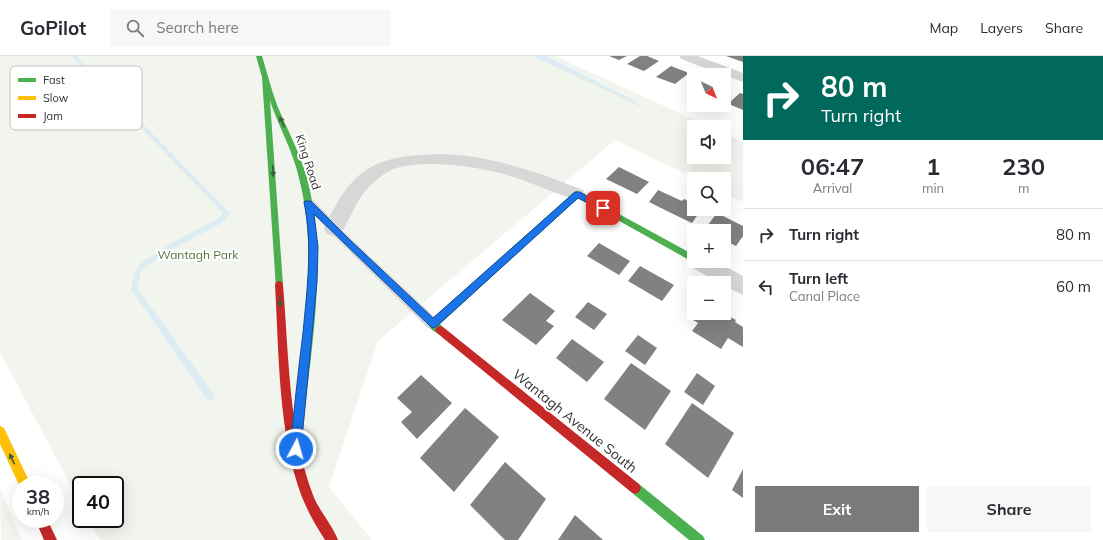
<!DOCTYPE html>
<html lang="en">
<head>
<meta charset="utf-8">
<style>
	body { margin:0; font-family:Mulish,sans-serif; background:#f7f7f7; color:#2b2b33; height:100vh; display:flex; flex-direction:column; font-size:15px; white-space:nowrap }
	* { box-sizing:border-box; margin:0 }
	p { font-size:13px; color:#7c7c81 }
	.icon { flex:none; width:22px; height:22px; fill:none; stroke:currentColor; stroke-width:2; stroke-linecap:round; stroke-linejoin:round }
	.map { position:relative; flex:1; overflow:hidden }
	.drawer { display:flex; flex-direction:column; background:#fff; width:360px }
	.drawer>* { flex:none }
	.banner { background:#00695c; color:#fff; overflow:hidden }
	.needle { width:26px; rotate:137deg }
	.tools { position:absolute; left:687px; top:12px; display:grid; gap:8px }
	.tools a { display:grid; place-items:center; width:44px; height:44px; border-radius:0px; background:#fff; box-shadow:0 4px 16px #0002; font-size:20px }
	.speed { position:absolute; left:12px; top:420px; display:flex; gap:8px; font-size:20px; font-weight:700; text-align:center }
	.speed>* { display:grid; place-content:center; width:52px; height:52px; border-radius:50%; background:#fff; box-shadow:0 4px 16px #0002; line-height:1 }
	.speed small { font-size:10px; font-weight:400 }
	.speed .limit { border:2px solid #111; border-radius:6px; background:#fff; color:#111 }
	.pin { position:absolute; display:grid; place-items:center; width:34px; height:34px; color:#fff; margin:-17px; border-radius:8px; box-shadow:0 2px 6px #0006 }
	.me { position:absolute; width:44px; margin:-22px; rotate:6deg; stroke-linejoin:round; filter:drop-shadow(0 0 3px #0008) }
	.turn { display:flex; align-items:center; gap:14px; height:84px; padding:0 12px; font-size:18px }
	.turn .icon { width:52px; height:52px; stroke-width:2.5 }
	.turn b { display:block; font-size:28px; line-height:34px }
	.eta { display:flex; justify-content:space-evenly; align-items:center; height:68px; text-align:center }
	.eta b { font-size:24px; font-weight:700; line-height:28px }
	.button { display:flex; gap:8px; margin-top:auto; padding:8px 12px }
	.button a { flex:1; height:46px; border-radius:0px; background:#7a7a7a; color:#fff; font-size:16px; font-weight:700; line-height:46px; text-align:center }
	.button a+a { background:#f7f7f7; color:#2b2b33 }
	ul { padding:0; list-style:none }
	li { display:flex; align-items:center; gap:12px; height:52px; padding:0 12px; border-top:1px solid #e1e1e2 }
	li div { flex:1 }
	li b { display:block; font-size:15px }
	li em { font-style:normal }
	header { display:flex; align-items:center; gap:24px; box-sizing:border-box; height:56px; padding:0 20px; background:#fff; border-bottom:1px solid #e1e1e2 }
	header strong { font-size:19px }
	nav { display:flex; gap:22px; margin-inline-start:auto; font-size:14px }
	.search { width:280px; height:36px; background:#f7f7f7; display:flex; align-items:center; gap:10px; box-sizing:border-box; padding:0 14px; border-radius:0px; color:#7c7c81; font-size:15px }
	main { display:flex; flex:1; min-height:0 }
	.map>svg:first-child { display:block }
	.green { fill:#f1f5ed }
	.water { fill:#ddebf3 }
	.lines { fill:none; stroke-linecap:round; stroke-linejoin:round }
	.stream { fill:#ddebf3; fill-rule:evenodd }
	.building { fill:#818181 }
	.lane { fill:#d7d7d7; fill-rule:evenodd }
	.street { fill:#d7d7d7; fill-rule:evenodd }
	.fast { fill:#4caf50; fill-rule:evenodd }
	.slow { fill:#ffc107; fill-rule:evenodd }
	.jam { fill:#c62828; fill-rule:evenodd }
	.oneway { fill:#3c5e3d }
	.route { fill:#1a73e8; stroke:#114b97 }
	.labels { text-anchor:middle; stroke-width:4; stroke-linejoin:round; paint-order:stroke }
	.street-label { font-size:12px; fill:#333; stroke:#fff }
	.park-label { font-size:12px; fill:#56703f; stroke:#fff }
	.near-street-label { font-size:14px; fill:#333; stroke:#fff }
	.key { fill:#fff; stroke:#c2c2c2; stroke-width:1 }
	.key-label { font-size:11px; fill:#333 }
</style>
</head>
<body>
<header>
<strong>GoPilot</strong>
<div class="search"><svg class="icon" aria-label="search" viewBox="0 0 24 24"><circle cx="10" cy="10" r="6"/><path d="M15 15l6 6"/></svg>Search here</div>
<nav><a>Map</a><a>Layers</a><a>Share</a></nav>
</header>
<main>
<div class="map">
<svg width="743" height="484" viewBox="0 0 743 484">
	<rect width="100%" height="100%" fill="#fff"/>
	<g class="green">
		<path d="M0,0h555l155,71h-16v30h30v-24l19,9v60l-19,-9v-14h-28l-81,-39 -237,201 -49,146 43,53h-272l-11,-21h26v-34h-34v20l-81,-153z"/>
		<path d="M0,433l22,51h-21z"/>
	</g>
	<path class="water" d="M533,0h13l83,42 19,12z"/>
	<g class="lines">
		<path class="stream" d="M72,0h4l154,157 -8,10 -44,23 -33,21 -5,6 -2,16 75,104 1,3 -1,3 -3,1 -3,-1 -76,-110 3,-16 7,-10 32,-21 45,-23 5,-6z"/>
	</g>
	<g class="building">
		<path d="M609,0h18l-8,4z"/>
		<path d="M640,0h7l12,5 -15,10 -17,-7z"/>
		<path d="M726,0h17v6z"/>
		<path d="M671,10l18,7 -14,11 -19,-7z"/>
		<path d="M740,37l3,1v16l-19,-8 2,-3 5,2z"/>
		<path d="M619,111l30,15 -12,12 -31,-15z"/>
		<path d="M658,134l24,11 2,-2 10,4v6l7,1 -9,13 -19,-9 -24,-12z"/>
		<path d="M717,157l26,13v10l-7,10 -12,-6v-9l-20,-1z"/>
		<path d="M599,187l31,18 -11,14 -32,-19z"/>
		<path d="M640,210l34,19 -12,16 -34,-20z"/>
		<path d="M530,237l25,18 -9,10 8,5 -18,19 -34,-25z"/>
		<path d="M588,246l19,12 -13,16 -19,-13z"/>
		<path d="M694,251v6h29l13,7 -1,2 8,5v20l-15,-9 -7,11 -29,-18 6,-8 -10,-6z"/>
		<path d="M638,279l19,13 -12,17 -20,-14z"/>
		<path d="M572,283l32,23 -17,20 -31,-24z"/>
		<path d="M631,307l40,28 -26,39 -41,-31z"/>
		<path d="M697,317l18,13 -12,19 -19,-13z"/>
		<path d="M421,319l31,28 -35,36 -16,-17 11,-10 -15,-14z"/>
		<path d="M692,347l42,30 -26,45 -43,-34z"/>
		<path d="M465,352l34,29 -45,55 -34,-34z"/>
		<path d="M505,406l41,37 -28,41h-13l-35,-35z"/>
		<path d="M743,413v29l-11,-8z"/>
		<path d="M575,459l28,25h-45z"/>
	</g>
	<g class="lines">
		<path class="lane" d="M308,142l4,1 38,39 88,82 2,4 -2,4 -5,2 -5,-2 -86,-84 -38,-39 -1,-3 1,-3z"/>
		<g class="street">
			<path d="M679,0h19l45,17v9l-62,-23z"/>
			<path d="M446,98c49,3 92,18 137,36l3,4 -3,4 -6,2c-21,-6 -42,-16 -63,-23 -31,-10 -86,-18 -118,-9 -9,3 -18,10 -25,17 -15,14 -20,32 -30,49l-7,2 -7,-2 -3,-5c29,-65 54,-74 122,-75z"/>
			<path d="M694,198v7h22l27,15v19l-19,-9v-3h-5l-28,-16 -3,-6 3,-6z"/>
		</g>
		<g class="fast">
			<path d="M256,0h6c5,16 9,33 15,49 10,24 23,48 30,73 20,78 6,159 -3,238l-1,4 -4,1 -4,-1 -1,-4c9,-78 25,-160 5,-238 -6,-27 -20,-51 -29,-77l13,184 -1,3h-6l-14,-211z"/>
			<path d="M577,135l117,64v6h3h-6l-113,-63 -138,126 5,6 -2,3c-6,2 -12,-3 -15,-9l2,-3 144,-129z"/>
			<path d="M635,426l4,2 64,52 2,4h-16l-58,-48 -2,-4 2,-4z"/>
		</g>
		<path class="slow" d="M0,370l4,2 27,57h-10v4l-21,-45z"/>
		<g class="jam">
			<path d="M279,225l3,1 1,3c6,69 5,144 30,210 6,16 19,29 25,45h-13c-9,-14 -17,-28 -23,-43 -24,-63 -23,-145 -27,-212l1,-3z"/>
			<path d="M440,270l3,1 196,157 2,4 -2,4 -4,2 -4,-2 -194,-159 -2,-3 2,-3z"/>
			<path d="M35,463h12l10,21h-13z"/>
		</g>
	</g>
	<defs><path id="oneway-solid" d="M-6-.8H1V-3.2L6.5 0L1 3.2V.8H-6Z"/></defs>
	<g class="oneway">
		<use href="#oneway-solid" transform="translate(282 66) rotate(-112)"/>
		<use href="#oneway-solid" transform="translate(273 115) rotate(87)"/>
		<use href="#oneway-solid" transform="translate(280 245) rotate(87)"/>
		<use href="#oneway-solid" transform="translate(12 403) rotate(-115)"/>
	</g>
	<path class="route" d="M575,136h5l27,16 -1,2h-5l-23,-12 -141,128 -4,2 -3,-2 -116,-112 4,33 -1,35 -16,167 -1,4 -4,2 -4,-2 -2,-4c4,-38 8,-77 13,-116 4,-44 10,-87 1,-131l1,-1h6l38,38 84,79z"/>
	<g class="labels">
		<g class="street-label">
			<text transform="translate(308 106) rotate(72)" y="4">King Road</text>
		</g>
		<g class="park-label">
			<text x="198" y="203">Wantagh Park</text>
		</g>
		<g class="near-street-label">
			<text transform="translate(575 365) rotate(39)" y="5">Wantagh Avenue South</text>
		</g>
	</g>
	<rect x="10" y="10" width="132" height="64" rx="6" class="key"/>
	<rect x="18" y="22" width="18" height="4" fill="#4caf50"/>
	<rect x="18" y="40" width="18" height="4" fill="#ffc107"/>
	<rect x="18" y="58" width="18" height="4" fill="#c62828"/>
	<g class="key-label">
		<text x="43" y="28">Fast</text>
		<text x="43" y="46">Slow</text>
		<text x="43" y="64">Jam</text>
	</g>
</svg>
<div class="tools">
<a><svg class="needle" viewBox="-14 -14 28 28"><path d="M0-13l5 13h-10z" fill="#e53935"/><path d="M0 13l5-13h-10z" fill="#7c7c81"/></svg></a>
<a><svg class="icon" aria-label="sound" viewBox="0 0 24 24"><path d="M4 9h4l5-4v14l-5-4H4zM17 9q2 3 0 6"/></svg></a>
<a><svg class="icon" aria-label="search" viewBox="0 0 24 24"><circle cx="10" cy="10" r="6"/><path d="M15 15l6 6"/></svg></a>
<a>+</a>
<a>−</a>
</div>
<div class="speed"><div>38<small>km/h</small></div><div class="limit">40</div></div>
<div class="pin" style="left:603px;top:152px;background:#d93025"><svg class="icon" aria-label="arrive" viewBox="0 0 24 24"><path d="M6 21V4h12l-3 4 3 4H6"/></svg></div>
<svg class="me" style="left:296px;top:393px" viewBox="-20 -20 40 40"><circle r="17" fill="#1a73e8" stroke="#fff" stroke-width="3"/><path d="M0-11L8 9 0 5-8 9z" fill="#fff"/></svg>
</div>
<section class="drawer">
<div class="banner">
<div class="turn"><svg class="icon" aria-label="right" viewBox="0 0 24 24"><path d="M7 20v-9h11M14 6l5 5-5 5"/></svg><div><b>80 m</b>Turn right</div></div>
</div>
<div class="eta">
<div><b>06:47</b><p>Arrival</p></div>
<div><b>1</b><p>min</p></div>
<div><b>230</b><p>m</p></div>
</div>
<ul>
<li><svg class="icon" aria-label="right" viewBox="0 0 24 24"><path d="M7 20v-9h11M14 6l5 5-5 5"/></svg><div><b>Turn right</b></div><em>80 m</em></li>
<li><svg class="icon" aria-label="left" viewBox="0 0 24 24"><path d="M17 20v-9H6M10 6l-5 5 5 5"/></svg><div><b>Turn left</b><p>Canal Place</p></div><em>60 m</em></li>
</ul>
<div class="button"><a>Exit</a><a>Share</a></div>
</section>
</main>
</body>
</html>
